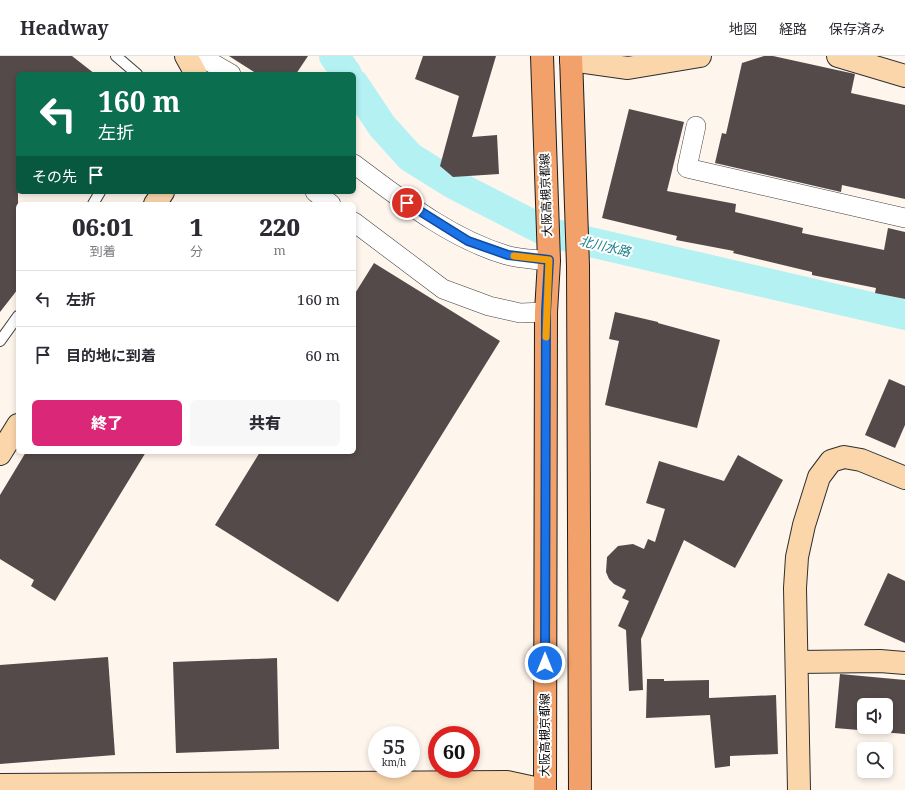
<!DOCTYPE html>
<html lang="ja">
<head>
<meta charset="utf-8">
<style>
	body { margin:0; font-family:"Noto Serif","Noto Sans JP",serif; background:#f7f7f7; color:#2b2b33; height:100vh; display:flex; flex-direction:column; font-size:15px; white-space:nowrap }
	* { box-sizing:border-box; margin:0 }
	p { font-size:13px; color:#7c7c81 }
	.icon { flex:none; width:22px; height:22px; fill:none; stroke:currentColor; stroke-width:2; stroke-linecap:round; stroke-linejoin:round }
	.map { position:relative; flex:1; overflow:hidden }
	.panel { position:absolute; left:16px; top:146px; width:340px; height:252px; display:flex; flex-direction:column; background:#fff; border-radius:6px; box-shadow:0 2px 6px #0003 }
	.panel>* { flex:none }
	.hud { position:absolute; left:16px; top:16px; width:340px; height:122px; border-radius:6px; box-shadow:0 2px 6px #0003; background:#0b6e4f; color:#fff; overflow:hidden }
	.controls { position:absolute; left:857px; top:642px; display:grid; gap:8px }
	.controls a { display:grid; place-items:center; width:36px; height:36px; border-radius:6px; background:#fff; box-shadow:0 2px 6px #0003; font-size:20px }
	.speed { position:absolute; left:368px; top:670px; display:flex; gap:8px; font-size:20px; font-weight:700; text-align:center }
	.speed>* { display:grid; place-content:center; width:52px; height:52px; border-radius:50%; background:#fff; box-shadow:0 2px 6px #0003; line-height:1 }
	.speed small { font-size:10px; font-weight:400 }
	.speed .limit { border:6px solid #d22; background:#fff; color:#111 }
	.pin { position:absolute; display:grid; place-items:center; width:34px; height:34px; color:#fff; margin:-17px; border:2px solid #fff; border-radius:50%; box-shadow:0 1px 4px #0007 }
	.me { position:absolute; width:44px; margin:-22px; rotate:0deg; stroke-linejoin:round; filter:drop-shadow(0 0 3px #0008) }
	.turn { display:flex; align-items:center; gap:14px; height:84px; padding:0 16px; font-size:18px }
	.turn .icon { width:52px; height:52px; stroke-width:2.5 }
	.turn b { display:block; font-size:28px; line-height:34px }
	.then { display:flex; align-items:center; height:38px; padding:0 16px; background:#0003; gap:8px; font-size:15px }
	.eta { display:flex; justify-content:space-evenly; align-items:center; height:68px; text-align:center }
	.eta b { font-size:24px; font-weight:800; line-height:28px }
	.button { display:flex; gap:8px; margin-top:auto; padding:8px 16px }
	.button a { flex:1; height:46px; border-radius:6px; background:#db2777; color:#fff; font-size:16px; font-weight:800; line-height:46px; text-align:center }
	.button a+a { background:#f7f7f7; color:#2b2b33 }
	ul { padding:0; list-style:none }
	li { display:flex; align-items:center; gap:12px; height:56px; padding:0 16px; border-top:1px solid #e1e1e2 }
	li div { flex:1 }
	li b { display:block; font-size:15px }
	li em { font-style:normal }
	header { display:flex; align-items:center; gap:24px; box-sizing:border-box; height:56px; padding:0 20px; background:#fff; border-bottom:1px solid #e1e1e2 }
	header strong { font-size:19px }
	nav { display:flex; gap:22px; margin-inline-start:auto; font-size:14px }
	.map>svg:first-child { display:block }
	.lines { fill:none; stroke-linecap:round; stroke-linejoin:round }
	.river { stroke:#b4f1f3; stroke-width:30 }
	.building { fill:#544a49; fill-rule:evenodd }
	.lane-casing { stroke:#3f3f3f; stroke-width:12 }
	.street-casing { stroke:#3f3f3f; stroke-width:20 }
	.secondary-casing { stroke:#2e2e2e; stroke-width:24 }
	.primary-casing { stroke:#1d1d1d; stroke-width:24 }
	.lane { stroke:#fff; stroke-width:10 }
	.street { stroke:#fff; stroke-width:19 }
	.secondary { stroke:#fbd6ab; stroke-width:22 }
	.primary { stroke:#f1a169; stroke-width:22 }
	.route-casing { stroke:#114b97; stroke-width:10 }
	.route { stroke:#1a73e8; stroke-width:7 }
	.slow { stroke:#f59e0b; stroke-width:7 }
	.labels { text-anchor:middle; stroke-width:4; stroke-linejoin:round; paint-order:stroke }
	.street-label { font-size:12px; fill:#0c0c0c; stroke:#fff }
	.water-label { font-size:13px; font-style:italic; fill:#1b818a; stroke:#fff }
</style>
</head>
<body>
<header>
<strong>Headway</strong>
<nav><a>地図</a><a>経路</a><a>保存済み</a></nav>
</header>
<div class="map">
<svg width="905" height="734" viewBox="0 0 905 734">
	<rect width="100%" height="100%" fill="#fef5ed"/>
	<g class="lines">
		<g class="river">
			<path d="M334,0l13,18"/>
			<path d="M354,28l28,42 28,31 45,28 92,47 358,83"/>
		</g>
	</g>
	<g class="building">
		<path d="M0,0h72l23,18h-77v215l-18,23z"/>
		<path d="M229,0h79l-12,18h-39z"/>
		<path d="M423,0h73l-24,81 25,-2 2,39 -46,3 -13,-11 19,-70 -44,-17z"/>
		<path d="M764,0h9l82,18 -4,19 54,12v94l-63,-14 -1,7 -126,-29 7,-30 4,1 16,-71z"/>
		<path d="M629,53l55,13 -17,69 69,13 -1,8 68,16 -1,5 82,17 4,-22 17,4v67l-30,-6 1,-5 -64,-13v-3l-79,-19 1,-2 -58,-11 1,-4 -75,-18z"/>
		<path d="M374,207l126,78 -162,261 -123,-77 45,-73h94v-157z"/>
		<path d="M615,256l43,10v1l62,17 -23,88 -92,-23 14,-64 -10,-2z"/>
		<path d="M889,323l16,7v39l-10,23 -30,-13z"/>
		<path d="M26,396h120l-91,149 -24,-15 3,-6 -34,-21v-64z"/>
		<path d="M738,399l45,25 -48,88 -51,-28 -43,99 2,51 -14,1 -3,-61 -8,-4 11,-25 -7,-3 4,-8 -12,-6 -5,-5 -3,-7 1,-15 11,-11 15,-2 11,5 4,-10 7,3 10,-33 -19,-6 13,-42 65,20z"/>
		<path d="M888,517l17,8v62l-41,-18z"/>
		<path d="M108,601l7,98 -115,9v-99z"/>
		<path d="M277,602l2,91 -103,4 -3,-91z"/>
		<path d="M840,618l65,6v54l-70,-6zM864,649h22v22h-22z"/>
		<path d="M647,623h17v2l45,-1v18l67,-3 2,59 -48,2v10l-15,2 -5,-53 -64,3z"/>
	</g>
	<g class="lines">
		<defs>
			<g id="lane">
				<path d="M116,0l21,18"/>
				<path d="M93,148l7,-12"/>
				<path d="M0,285l18,-25"/>
			</g>
			<g id="street">
				<path d="M200,0l31,18"/>
				<path d="M696,70l-9,42 218,50"/>
				<path d="M354,108c47,35 95,74 152,91 14,4 29,4 43,6"/>
				<path d="M315,136l16,12"/>
				<path d="M354,166l89,67 46,17 31,7 26,-1"/>
			</g>
			<g id="secondary">
				<path d="M186,0l10,18"/>
				<path d="M838,0l67,20"/>
				<path d="M571,4l57,8 72,-12"/>
				<path d="M155,148l8,-12"/>
				<path d="M0,398l18,-29"/>
				<path d="M797,606l83,-1 25,2"/>
				<path d="M0,729l507,-3 37,8"/>
				<path d="M799,734l-4,-202 2,-31 7,-32 15,-48 12,-16 13,-4 17,3 44,18"/>
			</g>
			<g id="primary">
				<path d="M542,0l7,205 -3,51 -1,478"/>
				<path d="M571,0l7,210 2,524"/>
			</g>
		</defs>
		<use href="#lane" class="lane-casing"/>
		<use href="#street" class="street-casing"/>
		<use href="#secondary" class="secondary-casing"/>
		<use href="#primary" class="primary-casing"/>
		<use href="#lane" class="lane"/>
		<use href="#street" class="street"/>
		<use href="#secondary" class="secondary"/>
		<use href="#primary" class="primary"/>
	</g>
	<g class="lines">
		<defs>
			<path id="route" d="M407,147l61,38 40,14 41,5 -3,52 -1,351"/>
		</defs>
		<use href="#route" class="route-casing"/>
		<use href="#route" class="route"/>
		<path class="slow" d="M514,200l35,4 -3,77"/>
	</g>
	<g class="labels">
		<g class="street-label">
			<text transform="translate(546 139) rotate(-92)" y="4">大阪高槻京都線</text>
			<text transform="translate(545 679) rotate(-90)" y="4">大阪高槻京都線</text>
		</g>
		<g class="water-label">
			<text transform="translate(605 190) rotate(13)" y="5">北川水路</text>
		</g>
	</g>
</svg>
<div class="controls">
<a><svg class="icon" aria-label="sound" viewBox="0 0 24 24"><path d="M4 9h4l5-4v14l-5-4H4zM17 9q2 3 0 6"/></svg></a>
<a><svg class="icon" aria-label="search" viewBox="0 0 24 24"><circle cx="10" cy="10" r="6"/><path d="M15 15l6 6"/></svg></a>
</div>
<div class="speed"><div>55<small>km/h</small></div><div class="limit">60</div></div>
<div class="pin" style="left:407px;top:147px;background:#d93025"><svg class="icon" aria-label="arrive" viewBox="0 0 24 24"><path d="M6 21V4h12l-3 4 3 4H6"/></svg></div>
<svg class="me" style="left:545px;top:607px" viewBox="-20 -20 40 40"><circle r="17" fill="#1a73e8" stroke="#fff" stroke-width="3"/><path d="M0-11L8 9 0 5-8 9z" fill="#fff"/></svg>
<div class="hud">
<div class="turn"><svg class="icon" aria-label="left" viewBox="0 0 24 24"><path d="M17 20v-9H6M10 6l-5 5 5 5"/></svg><div><b>160 m</b>左折</div></div>
<div class="then">その先<svg class="icon" aria-label="arrive" viewBox="0 0 24 24"><path d="M6 21V4h12l-3 4 3 4H6"/></svg></div>
</div>
<section class="panel">
<div class="eta">
<div><b>06:01</b><p>到着</p></div>
<div><b>1</b><p>分</p></div>
<div><b>220</b><p>m</p></div>
</div>
<ul>
<li><svg class="icon" aria-label="left" viewBox="0 0 24 24"><path d="M17 20v-9H6M10 6l-5 5 5 5"/></svg><div><b>左折</b></div><em>160 m</em></li>
<li><svg class="icon" aria-label="arrive" viewBox="0 0 24 24"><path d="M6 21V4h12l-3 4 3 4H6"/></svg><div><b>目的地に到着</b></div><em>60 m</em></li>
</ul>
<div class="button"><a>終了</a><a>共有</a></div>
</section>
</div>
</body>
</html>
